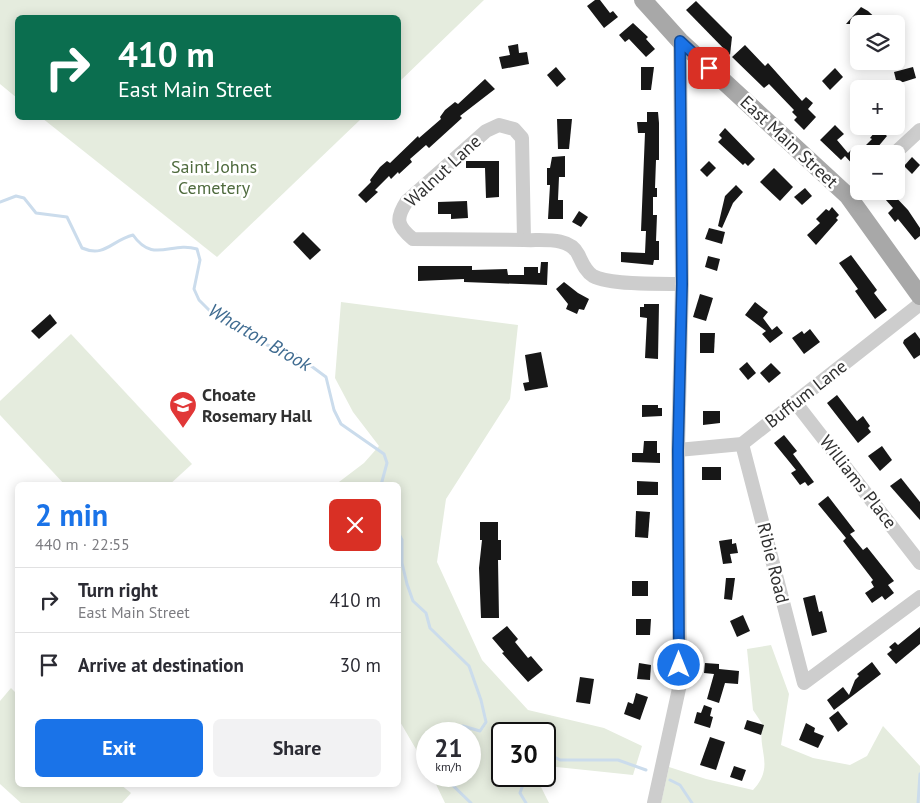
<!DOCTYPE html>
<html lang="en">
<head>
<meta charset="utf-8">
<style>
	body { margin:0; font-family:"PT Sans",sans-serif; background:#f2f2f3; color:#2b2b33; height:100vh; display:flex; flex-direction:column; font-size:19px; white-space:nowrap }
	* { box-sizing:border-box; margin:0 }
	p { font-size:16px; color:#7c7c81 }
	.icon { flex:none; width:28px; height:28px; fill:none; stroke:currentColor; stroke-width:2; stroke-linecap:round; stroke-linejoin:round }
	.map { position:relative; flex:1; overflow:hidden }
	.drawer { position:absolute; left:15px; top:482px; width:386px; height:305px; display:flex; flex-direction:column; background:#fff; border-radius:8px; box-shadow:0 2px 12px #0003 }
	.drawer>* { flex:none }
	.top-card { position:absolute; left:15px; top:15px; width:386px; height:105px; border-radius:8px; box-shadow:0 2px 12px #0003; background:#0b6e4f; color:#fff; overflow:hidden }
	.fabs { position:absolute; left:850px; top:15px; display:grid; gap:10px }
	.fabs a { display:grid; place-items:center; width:55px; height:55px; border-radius:8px; background:#fff; box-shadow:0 2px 12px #0003; font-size:25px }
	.speed { position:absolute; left:416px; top:722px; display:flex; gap:10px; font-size:25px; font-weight:700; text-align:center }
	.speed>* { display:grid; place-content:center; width:65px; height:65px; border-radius:50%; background:#fff; box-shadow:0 2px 12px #0003; line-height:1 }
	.speed small { font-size:12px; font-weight:400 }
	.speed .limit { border:2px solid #111; border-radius:8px; background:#fff; color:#111 }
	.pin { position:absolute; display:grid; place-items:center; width:42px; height:42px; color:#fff; margin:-21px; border-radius:10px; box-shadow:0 2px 8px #0006 }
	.me { position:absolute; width:55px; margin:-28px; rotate:0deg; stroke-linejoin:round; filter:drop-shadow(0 0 4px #0008) }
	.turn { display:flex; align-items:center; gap:18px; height:105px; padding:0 20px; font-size:22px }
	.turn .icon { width:65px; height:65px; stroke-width:2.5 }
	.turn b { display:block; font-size:35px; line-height:42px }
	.round { display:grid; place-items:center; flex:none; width:52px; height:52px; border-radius:8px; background:#f2f2f3 }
	.head { display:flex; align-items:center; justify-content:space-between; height:85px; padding:0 20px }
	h1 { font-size:30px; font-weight:600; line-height:38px; color:#1a73e8 }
	.cta { display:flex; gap:10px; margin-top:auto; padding:10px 20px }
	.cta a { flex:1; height:58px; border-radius:8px; background:#1a73e8; color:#fff; font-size:20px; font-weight:600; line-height:58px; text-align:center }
	.cta a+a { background:#f2f2f3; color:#2b2b33 }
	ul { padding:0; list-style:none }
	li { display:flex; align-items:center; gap:15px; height:65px; padding:0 20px; border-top:1px solid #e1e1e2 }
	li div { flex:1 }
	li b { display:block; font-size:19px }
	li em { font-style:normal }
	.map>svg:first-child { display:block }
	.green { fill:#e5ecde }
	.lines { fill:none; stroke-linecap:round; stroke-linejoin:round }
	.stream { stroke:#cbdcec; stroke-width:3 }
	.building { fill:#171717 }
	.minor { stroke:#cdcdcd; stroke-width:14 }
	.major { stroke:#a8a8a8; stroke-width:18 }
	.route-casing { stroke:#114b97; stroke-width:12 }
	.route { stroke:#1a73e8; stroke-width:9 }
	.labels { text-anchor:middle; stroke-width:5; stroke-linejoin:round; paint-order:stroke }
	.street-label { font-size:18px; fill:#303030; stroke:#fff }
	.park-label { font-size:18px; fill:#4f6b3e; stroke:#fff }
	.poi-label { font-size:18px; font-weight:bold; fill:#303030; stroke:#fff; text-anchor:start }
	.water-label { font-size:19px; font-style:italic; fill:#3f6b90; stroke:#fff }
</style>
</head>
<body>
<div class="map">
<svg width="920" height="803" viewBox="0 0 920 803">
	<rect width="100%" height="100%" fill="#fff"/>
	<g class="green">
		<path d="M0,0h484l-85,82v-64h-381l-1,80 -17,-14z"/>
		<path d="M42,118h320l-145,139z"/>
		<path d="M341,302l177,23 -8,74 -64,100 -9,63 45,98 46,50 76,18 38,18 -9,29 -86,-9 -2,4v-36h-43v42h41l-3,9 9,18h-104l-13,-27h38v-42h-42l-1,34 -28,-48v-235h-64l29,-22 15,-17 -26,-34 -18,-34z"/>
		<path d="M71,334l121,130 -23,21h-104l-65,-70v-14z"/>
		<path d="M771,645l18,49 -8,51 32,13 37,7 17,-9 16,-30 37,40v37h-259l8,-36 37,12 47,11c23,-24 3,-41 10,-65l-10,-15 -6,-61z"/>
		<path d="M11,688l6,6 1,91h103l10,8 -9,10h-101l-21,-19v-83z"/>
	</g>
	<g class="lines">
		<g class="stream">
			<path d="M0,202l16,-6 8,2 12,15 31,4 15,31c23,10 30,-8 51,-13 20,29 38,6 64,14l3,11 -6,29 5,11 15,15 53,30 28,9 31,23 8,33 7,14 43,30 3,9 -6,22"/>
			<path d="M399,534l3,6v23l5,21 6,17 13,12 4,15 39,38 12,34 5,22 -6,9 -17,-5 -37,8 -5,12 7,10"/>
			<path d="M545,752l15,8h58l28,10"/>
			<path d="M443,776l28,27"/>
			<path d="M526,776l-6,17 6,10"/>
			<path d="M670,780l10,5 12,18"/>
			<path d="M918,803l2,-29"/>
		</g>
	</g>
	<g class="building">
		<path d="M595,0h5l10,13 3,-2 5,6 -14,11 -17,-22z"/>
		<path d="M696,1l36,36 -2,18 -44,-45z"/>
		<path d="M861,7l7,4 14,13h-36z"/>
		<path d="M633,23l15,14 -2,2 9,10 -9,8 -17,-18 -4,3 -6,-7z"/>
		<path d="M518,44l1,9 8,-1 2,12 -27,5 -3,-12 11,-2 -2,-9z"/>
		<path d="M745,45l20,21 3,-3 34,38 4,-4 7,6 -5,6 8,8 -12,13 -10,-10 3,-3 -5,-5 2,-2 -25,-26 -5,4 -32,-31z"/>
		<path d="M556,67l10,12 -9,8 -10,-12z"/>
		<path d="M641,67h13l-3,23h-10z"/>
		<path d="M913,67l3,11 -19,6 -3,-12z"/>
		<path d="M835,68l8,9 -13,13 -8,-9z"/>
		<path d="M485,79l10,10 -35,27 2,2 -33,30 -3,-3 -16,14 2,3 -13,12 -1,-2 -7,7 -2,-3 -14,14 3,2 -12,11 -8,-8 13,-13 -1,-2 10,-13 7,-6 3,2 28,-27 1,2 22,-19 -1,-2 5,-7 10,-8 3,2z"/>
		<path d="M647,112h11l1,11v37h-3l-1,28h2v9h-4v18h4l-1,26h3v19h-5l-1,5 -32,-3v-10l24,1 1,-22h-5l4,-98h-7l-1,-11h10z"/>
		<path d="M557,119h15l-3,30h-11z"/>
		<path d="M835,125l9,9 -7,6 11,13 5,-5 5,5 14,-14 -2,-1 8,-10 9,8 -15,18h-14l1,9 -4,4 -10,-11 -4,4 -21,-20z"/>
		<path d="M725,128l30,31 -7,7 -3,-3 -2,2 -25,-23 4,-4 -3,-3z"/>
		<path d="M565,156v21h-6l-1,23h5v19h-15l2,-34h-3v-17h3l2,-11z"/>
		<path d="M912,157l8,8 -8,9 -8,-8z"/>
		<path d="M466,161h33v36l-13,1 -1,-30h-19z"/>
		<path d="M709,161l7,7 -9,9 -7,-7z"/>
		<path d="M774,168l19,19 -13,14 -20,-19z"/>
		<path d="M736,185l7,7 -10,11 -11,25 -4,-2 7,-30z"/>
		<path d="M805,188l7,8 -10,9 -8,-8z"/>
		<path d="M878,191h12l18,19 12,18v8l-5,4 -17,-21 -3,3 -7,-9 5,-5z"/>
		<path d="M467,201l1,17 -17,1v-5h-13v-12z"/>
		<path d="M832,207l7,8 -3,3 2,2 -22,25 -9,-10 13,-12 -4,-4 10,-10 3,2z"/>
		<path d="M579,211l9,6 -7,10 -9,-5z"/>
		<path d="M709,228l16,4 -3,12 -17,-5z"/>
		<path d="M303,232l18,18 -11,10 -17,-18z"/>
		<path d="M851,255l26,35 -3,3 13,17 -12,9 -20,-28 3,-2 -19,-26z"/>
		<path d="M708,256l12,3 -3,12 -12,-4z"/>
		<path d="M541,262h7l-1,23 -83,-3v-3l-46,2v-15h54v4l35,-1 1,6h16v-8h14v6h2z"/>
		<path d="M564,282l14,11 11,6 -5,11 -5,-1 -2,5 -11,-5 2,-5 -12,-15z"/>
		<path d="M700,294l13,4 -7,23 -13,-4z"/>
		<path d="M755,302l13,10 -5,6 9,12 5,-4 6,7 -13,10 -8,-9 4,-3 -21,-16z"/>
		<path d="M644,304h15l-1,55 -13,-1 2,-40 -7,-1v-10h4z"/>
		<path d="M50,314l7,9 -18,16 -8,-8z"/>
		<path d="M810,329l10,13 -16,12 -12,-16 10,-7 2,3z"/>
		<path d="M915,332l5,7v16l-6,4 -11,-16 1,-3z"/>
		<path d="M700,333h15l-1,20h-14z"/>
		<path d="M541,352l7,35 -23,4 -2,-8 6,-1 -4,-27z"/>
		<path d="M747,362l9,11 -8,7 -9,-11z"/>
		<path d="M771,363l10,10 -12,10 -9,-10z"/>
		<path d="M837,395l20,26 6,-5 7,10 -2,2 3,4 -13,11 -31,-40z"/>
		<path d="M642,405h16v3h4v8l-20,1z"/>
		<path d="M703,411h17v12l-17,2z"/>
		<path d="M784,435l13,16 -4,3 21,28 -6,4 -3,-4 -5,3 -9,-12 5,-3 -22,-27z"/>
		<path d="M644,441h13v12h3v10l-28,-1v-9h11z"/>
		<path d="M882,446l10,14 -12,11 -12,-15z"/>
		<rect x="702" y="467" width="19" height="13"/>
		<path d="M901,478l19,24v18l-30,-34z"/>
		<path d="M637,481l21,1v13h-21z"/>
		<path d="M828,496l27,35 -5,3 13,16 4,-3 27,34 -6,4 6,8 -9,7 -3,-4 -10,7 -7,-10 9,-6 -3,-5 2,-2 -30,-39 3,-3 -28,-34z"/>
		<path d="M636,511l14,1 -2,26 -13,-1z"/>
		<path d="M480,522h18v18h3v20h-3l1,58h-18l-2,-50 3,-28h-2z"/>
		<path d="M732,539v5l4,-1 2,10 -8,1 2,9 -9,1 -4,-23z"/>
		<path d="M726,578h9l-3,22 -8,-1z"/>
		<rect x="632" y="581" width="16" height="15"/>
		<path d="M815,595l4,17 3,-1 5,21 -15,4 -9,-38z"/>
		<path d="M743,615l7,16 -13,6 -7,-16z"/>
		<path d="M636,619h15l-1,16h-14z"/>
		<path d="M507,626l11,13 -3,3 13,16 3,-2 12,14 -15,12 -26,-29 2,-1 -12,-14z"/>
		<path d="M920,627v17l-24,20 -9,-10 5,-4 -3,-3 6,-5 3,3z"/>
		<path d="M872,662l9,12 -47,36 -7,-10 16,-13 6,8 6,-15 4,-4 -2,-2z"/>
		<path d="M639,663l12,2 -1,15 -13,-1z"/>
		<path d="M705,663l14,1v5l20,2 -1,13 -13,-1 -6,20 -12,-4 7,-25 -10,-1z"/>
		<path d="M580,677l14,2 -4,25 -14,-2z"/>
		<path d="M636,693l12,4 -8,23 -16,-6 4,-12 5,2z"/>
		<path d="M704,705l8,3 -2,8 3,1 -3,11 -16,-5 3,-11 4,1z"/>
		<path d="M838,711l10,13 -10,8 -9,-14z"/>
		<path d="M747,720l17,5 -3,10 -17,-6z"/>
		<path d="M806,723l9,5 -1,4 10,4 -6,12 -19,-8z"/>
		<path d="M710,737l15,5 -9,28 -16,-5z"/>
		<path d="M734,766l12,4 -4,11 -12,-4z"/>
	</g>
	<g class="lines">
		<g class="minor">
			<path d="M499,125l15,4 8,9 2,102 -111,-1c-16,-13 -18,-20 -6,-38l79,-70z"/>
			<path d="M894,154l26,-24"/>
			<path d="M848,196l11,-9"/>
			<path d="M524,240c17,1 45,-4 54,14 4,8 7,17 15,22 17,9 68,8 89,8"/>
			<path d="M795,402l125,161"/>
			<path d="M742,444l62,239 116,-86"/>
			<path d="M678,450l64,-6 178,-140"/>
			<path d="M654,803l26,-119 -2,-234 4,-166 -2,-243"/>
		</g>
		<path class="major" d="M643,0l37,41 168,155 72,100"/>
	</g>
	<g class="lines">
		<defs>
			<path id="route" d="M679,665l-1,-215 4,-166 -2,-243 29,27"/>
		</defs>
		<use href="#route" class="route-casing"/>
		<use href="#route" class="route"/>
	</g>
	<defs>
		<symbol id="university-pin" viewBox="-11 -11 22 30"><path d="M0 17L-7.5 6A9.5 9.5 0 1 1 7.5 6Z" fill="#e13737" stroke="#fff"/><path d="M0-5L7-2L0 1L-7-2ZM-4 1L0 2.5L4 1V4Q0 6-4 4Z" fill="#fff"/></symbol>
	</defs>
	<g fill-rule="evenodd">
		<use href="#university-pin" x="167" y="389" width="32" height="43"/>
	</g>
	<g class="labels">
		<g class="street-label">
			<text transform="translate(789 142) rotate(43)" y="6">East Main Street</text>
			<text transform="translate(443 171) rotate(-43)" y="6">Walnut Lane</text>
			<text transform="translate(806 394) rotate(-38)" y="6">Buffum Lane</text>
			<text transform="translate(858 482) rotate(52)" y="6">Williams Place</text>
			<text transform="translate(773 563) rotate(76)" y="6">Ribie Road</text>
		</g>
		<g class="park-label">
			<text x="214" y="173">Saint Johns<tspan x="214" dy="21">Cemetery</tspan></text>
		</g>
		<g class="poi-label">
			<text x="202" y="401">Choate<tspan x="202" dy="21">Rosemary Hall</tspan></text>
		</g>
		<g class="water-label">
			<text transform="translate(260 337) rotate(30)" y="7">Wharton Brook</text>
		</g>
	</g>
</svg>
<div class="fabs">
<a><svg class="icon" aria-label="layers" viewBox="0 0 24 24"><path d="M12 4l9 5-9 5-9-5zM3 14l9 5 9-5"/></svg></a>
<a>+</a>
<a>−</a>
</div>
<div class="speed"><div>21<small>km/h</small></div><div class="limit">30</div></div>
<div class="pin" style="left:709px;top:68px;background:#d93025"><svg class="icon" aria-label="arrive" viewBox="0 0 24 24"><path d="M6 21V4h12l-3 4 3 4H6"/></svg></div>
<svg class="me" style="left:679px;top:665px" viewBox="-20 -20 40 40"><circle r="17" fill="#1a73e8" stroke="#fff" stroke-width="3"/><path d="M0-11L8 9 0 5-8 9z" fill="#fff"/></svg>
<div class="top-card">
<div class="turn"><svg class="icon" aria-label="right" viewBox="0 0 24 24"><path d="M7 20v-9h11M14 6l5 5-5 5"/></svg><div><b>410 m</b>East Main Street</div></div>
</div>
<section class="drawer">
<div class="head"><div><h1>2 min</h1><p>440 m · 22:55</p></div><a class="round" style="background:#d93025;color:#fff"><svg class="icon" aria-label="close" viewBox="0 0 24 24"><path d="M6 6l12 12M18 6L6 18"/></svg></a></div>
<ul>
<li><svg class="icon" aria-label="right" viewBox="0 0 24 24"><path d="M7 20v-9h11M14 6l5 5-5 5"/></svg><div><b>Turn right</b><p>East Main Street</p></div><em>410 m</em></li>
<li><svg class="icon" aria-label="arrive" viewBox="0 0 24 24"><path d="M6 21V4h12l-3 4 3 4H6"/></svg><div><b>Arrive at destination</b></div><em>30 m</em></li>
</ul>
<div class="cta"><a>Exit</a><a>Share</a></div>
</section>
</div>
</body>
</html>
